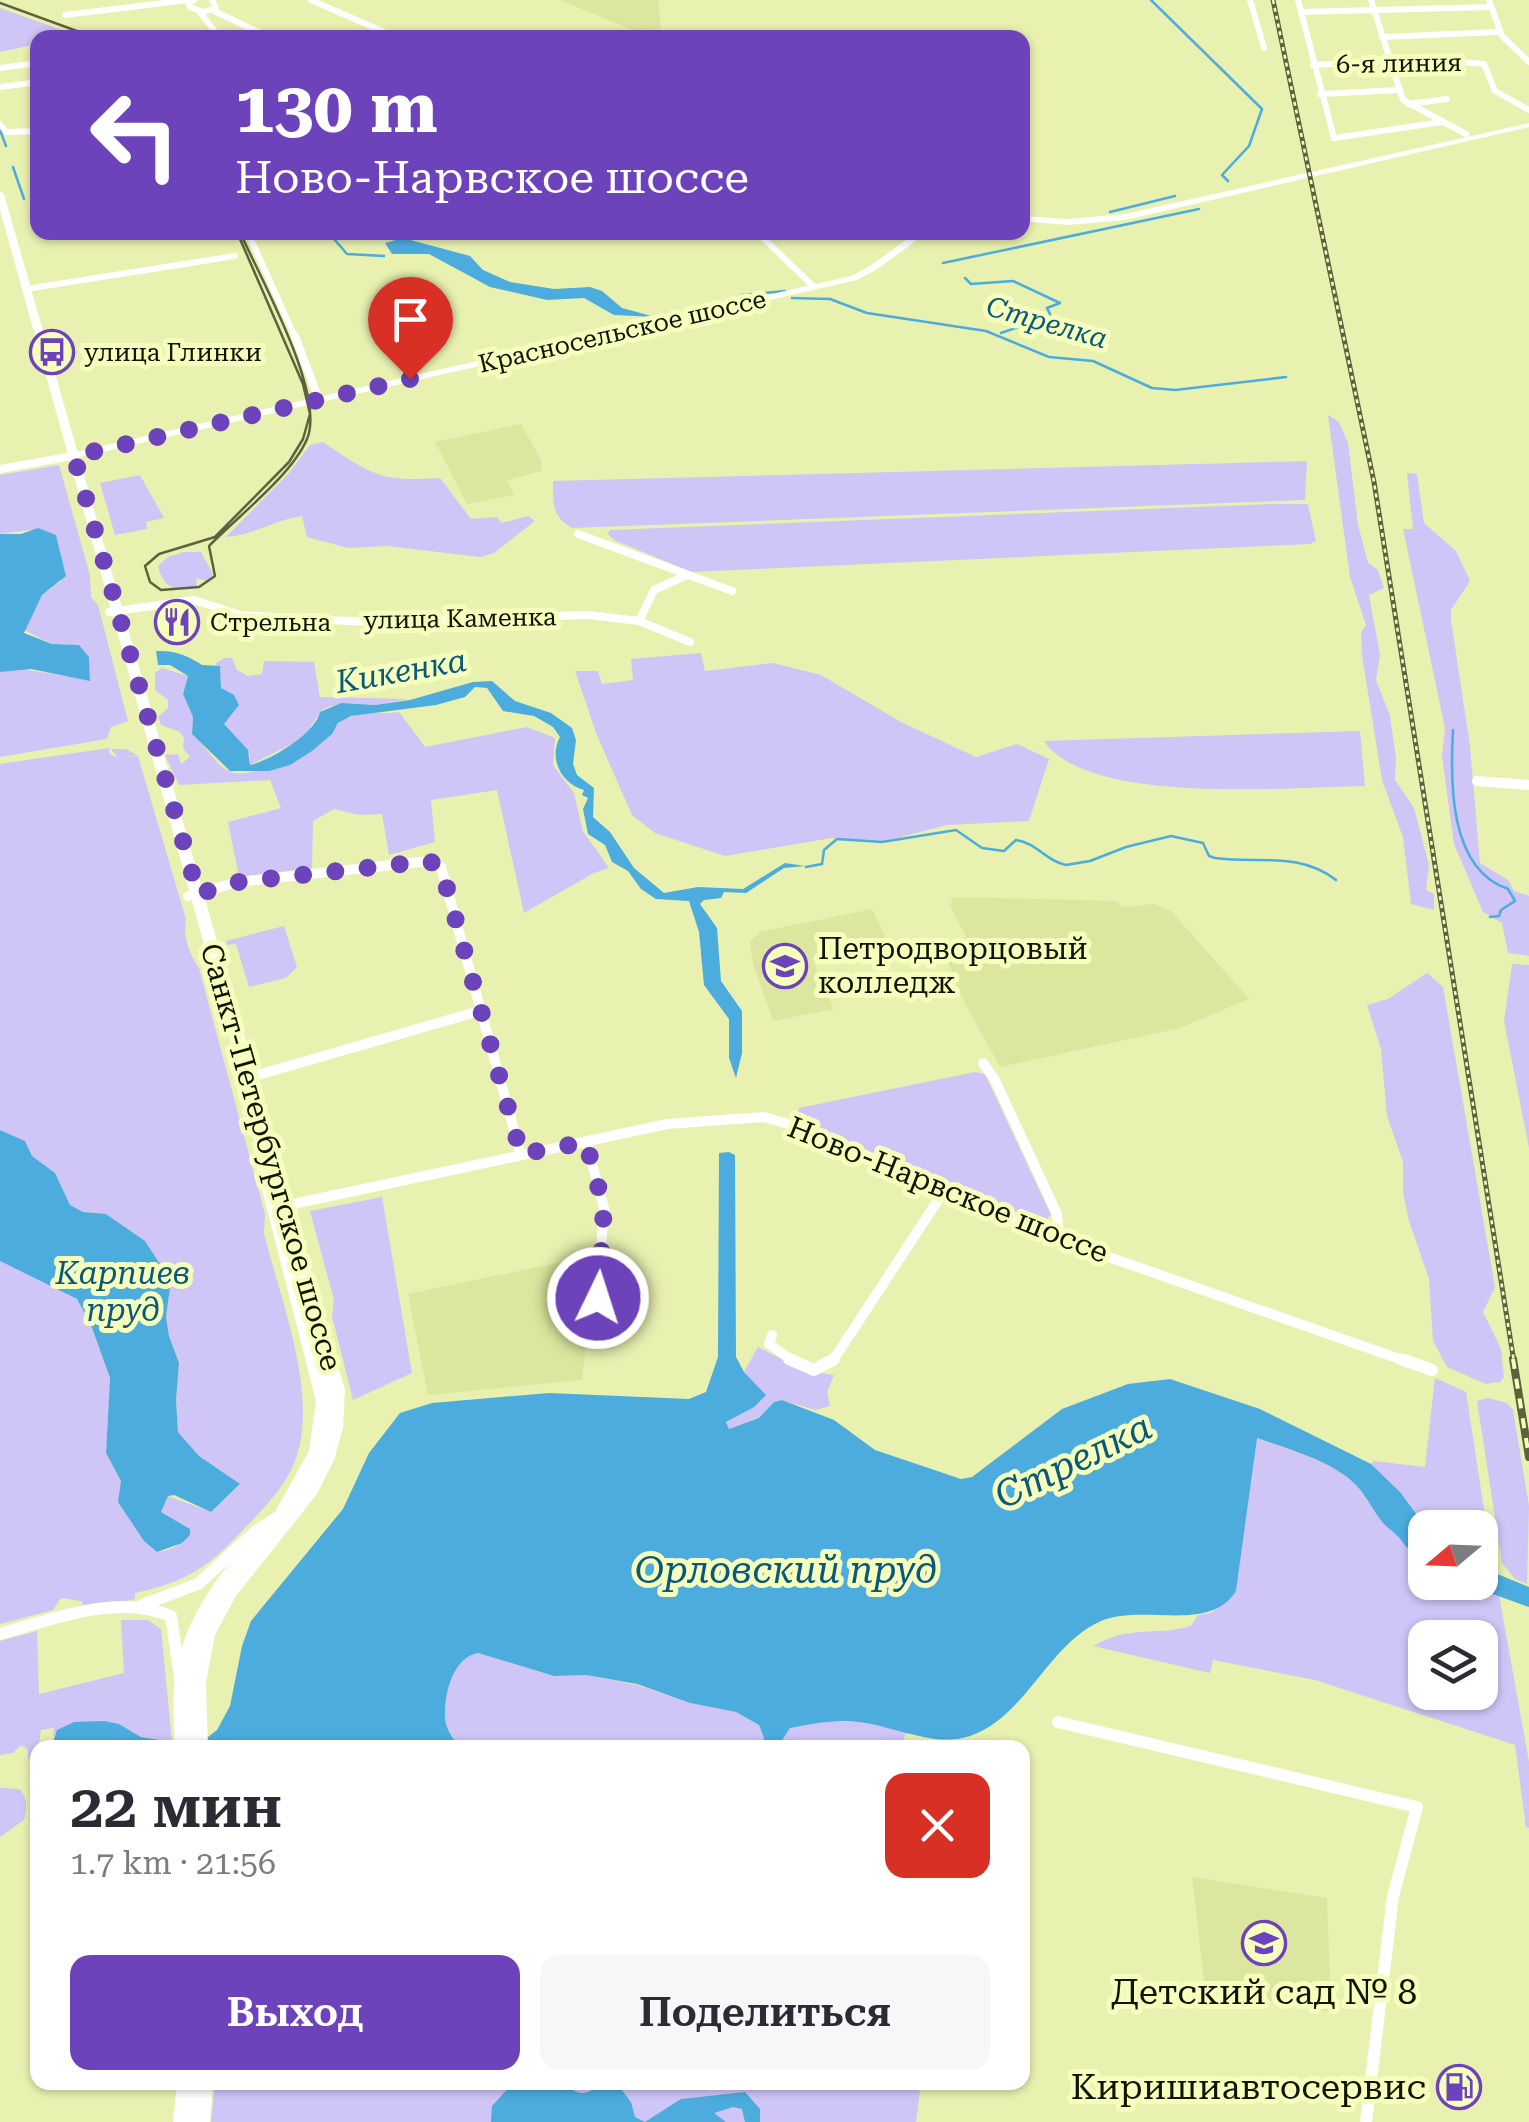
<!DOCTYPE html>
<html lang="ru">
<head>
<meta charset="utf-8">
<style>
	body { margin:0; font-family:"Roboto Serif",serif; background:#f7f7f7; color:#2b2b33; height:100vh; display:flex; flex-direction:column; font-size:38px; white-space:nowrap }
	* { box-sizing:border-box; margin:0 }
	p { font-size:32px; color:#7c7c81 }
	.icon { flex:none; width:55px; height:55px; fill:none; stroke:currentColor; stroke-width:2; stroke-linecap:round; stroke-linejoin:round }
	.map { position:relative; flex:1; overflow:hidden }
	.details { position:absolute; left:30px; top:1740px; width:1000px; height:350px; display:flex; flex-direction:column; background:#fff; border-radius:20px; box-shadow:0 2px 8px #0004 }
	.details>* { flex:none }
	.guide { position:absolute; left:30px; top:30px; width:1000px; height:210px; border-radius:20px; box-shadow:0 2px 8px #0004; background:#6c43bb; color:#fff; overflow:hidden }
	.needle { width:65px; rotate:251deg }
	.tools { position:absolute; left:1408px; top:1510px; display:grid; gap:20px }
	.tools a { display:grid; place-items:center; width:90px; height:90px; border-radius:20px; background:#fff; box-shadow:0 2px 8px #0004; font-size:50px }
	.pin { position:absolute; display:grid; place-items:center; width:85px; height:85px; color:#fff; margin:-102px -42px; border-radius:50% 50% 50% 0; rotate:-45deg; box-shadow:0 0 10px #0007 }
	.pin .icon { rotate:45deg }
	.me { position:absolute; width:110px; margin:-55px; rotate:4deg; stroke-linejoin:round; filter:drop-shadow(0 0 8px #0008) }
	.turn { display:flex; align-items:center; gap:35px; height:210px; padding:0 40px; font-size:45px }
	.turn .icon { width:130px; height:130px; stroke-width:2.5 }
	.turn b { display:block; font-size:70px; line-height:85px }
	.round { display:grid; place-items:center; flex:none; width:105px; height:105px; border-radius:20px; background:#f7f7f7 }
	.head { display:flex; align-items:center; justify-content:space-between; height:170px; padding:0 40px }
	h1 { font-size:60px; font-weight:600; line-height:75px }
	.primary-button { display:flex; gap:20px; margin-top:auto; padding:20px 40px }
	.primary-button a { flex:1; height:115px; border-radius:20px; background:#6c43bb; color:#fff; font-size:40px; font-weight:600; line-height:115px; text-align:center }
	.primary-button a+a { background:#f7f7f7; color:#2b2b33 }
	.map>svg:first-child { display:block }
	.built { fill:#dce69e }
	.green { fill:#cfc5f7; fill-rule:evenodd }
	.water { fill:#4cacde }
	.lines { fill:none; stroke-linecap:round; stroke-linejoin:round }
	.stream { stroke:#4cacde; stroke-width:2.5 }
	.street-far3 { stroke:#fff; stroke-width:6 }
	.street-far2 { stroke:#fff; stroke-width:8 }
	.street-far1 { stroke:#fff; stroke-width:10 }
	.street { stroke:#fff; stroke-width:12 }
	.secondary { fill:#fff; fill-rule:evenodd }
	.primary { fill:#fff; fill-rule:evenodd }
	.tram { stroke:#5d623e; stroke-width:2.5 }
	.rail-far1-casing { stroke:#5d623e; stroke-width:5 }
	.rail-casing { stroke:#5d623e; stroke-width:8 }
	.rail-far1 { stroke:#f5febd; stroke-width:2.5; stroke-dasharray:4; stroke-linecap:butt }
	.rail { stroke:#f5febd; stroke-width:4; stroke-dasharray:10; stroke-linecap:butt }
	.route { stroke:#6c43bb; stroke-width:18; stroke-dasharray:0 32.4 }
	.labels { text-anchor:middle; stroke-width:10; stroke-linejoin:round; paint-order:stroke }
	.far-street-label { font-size:25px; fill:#131500; stroke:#f5febd }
	.far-poi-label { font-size:25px; fill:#131500; stroke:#f5febd; text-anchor:start }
	.far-water-label { font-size:28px; font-style:italic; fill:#0c587a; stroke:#f5febd }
	.poi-label { font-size:30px; fill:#131500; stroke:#f5febd; text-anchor:start }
	.street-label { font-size:30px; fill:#131500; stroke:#f5febd }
	.water-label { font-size:32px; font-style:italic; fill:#0c587a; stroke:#f5febd }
	.near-poi-label { font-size:35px; fill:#131500; stroke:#f5febd }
	.near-water-label { font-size:38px; font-style:italic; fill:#0c587a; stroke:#f5febd }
</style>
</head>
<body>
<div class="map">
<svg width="1529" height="2122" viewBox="0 0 1529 2122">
	<rect width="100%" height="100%" fill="#e8f1b0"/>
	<g class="built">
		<path d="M560,0h98l3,29 -26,2z"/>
		<path d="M521,424l21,38 -1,9 -34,9 7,15 -47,9 -32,-62z"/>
		<path d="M953,897l163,4 7,6 31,-3 18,8 77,87 -69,29 -180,39 -39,-71 -20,-53 25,-6 -16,-31z"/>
		<path d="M872,909l16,34 -76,15 22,51 -61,12 -20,-57 -3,-23 10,-9z"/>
		<path d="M595,1255l-13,125 -154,15 -20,-101z"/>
		<path d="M1192,1877l135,21 4,114 -126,-23z"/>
	</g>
	<g class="green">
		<path d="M0,8l79,28 -41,2 -1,6 -37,8z"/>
		<path d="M1328,415l11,7 9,21 10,82 10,38 10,7 6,18 -15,7 11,60 -4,25 14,36 6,42 -1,22 19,28 15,57 -3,25 8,4v16l-23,-6 -8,-67 -21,-57 -20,-125 -1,-23 5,-7 -16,-48z"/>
		<path d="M323,442c49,33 56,40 117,36l31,41 26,-2 5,6 26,-7 7,5 -41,32 -14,4 -92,-11 -40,2 -41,-11 -5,-21c-28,4 -48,19 -76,21l63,-64 21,-28z"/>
		<path d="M1307,461l-2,39 -733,28c-20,-11 -19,-25 -19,-47z"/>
		<path d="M59,465l31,110 1,22 7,8 30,116 -17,6 -4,12 -107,18v-85l22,-3 68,11 -1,-23 -10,-12 -27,-1 -28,-14 18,-35 18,-13 5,-10 -9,-37 -26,-5 -30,4v-59z"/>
		<path d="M1407,473l10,1 7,49 32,28 14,30 -19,29v10l19,126 10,117 28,17 6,11 15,5v60l-21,-3 -6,-30 -19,-11 -29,-68 -12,-88 3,-28 -42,-199h10z"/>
		<path d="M140,475l24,43 -18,4 1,7 -32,6 -15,-52z"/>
		<path d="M1272,504h36l8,37 -6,3 -619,28 -77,-32 -7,-7 3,-3z"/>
		<path d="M184,552h17l12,22 -6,7 -11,-3 1,8c-22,6 -34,2 -39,-20l10,-9z"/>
		<path d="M701,653l4,18 68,-8 48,12 80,47 75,35 41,-13 32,15 -20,62 -82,4 -62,16 -53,-3 -107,18 -70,-23 -23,-18 -36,-82 -21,-62h23l4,13 31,-4 -2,-21z"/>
		<path d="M224,658h8l5,12 11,6 14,-2 2,-13 50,1 6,35 88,2 -33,6 -34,-2 -18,6 -21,30 -52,26v-10l-26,-31 15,-19 -18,-17 -1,-19 -5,-5z"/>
		<path d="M162,668l26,8 -5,18 10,23 -1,17c14,11 22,31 39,38 23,9 79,-27 101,-38 10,-26 45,-19 67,-22l26,35 102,-20 28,11 -2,27 21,28 9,38 26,37 -15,5 -70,40 -27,-123 -66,10 4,42 -46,13 -7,-41 -23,1 -25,-6 -21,12 -1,47 -73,9 -11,-55 53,-14 -11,-28 -91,5 -14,-30 13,-1 3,10 9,-7 -7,-9 1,-10 -4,-6 -19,-7 -3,-8 10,-9v-8l-13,-10v-17z"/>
		<path d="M1360,731l5,55c-75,1 -277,20 -321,-45z"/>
		<path d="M109,748l1,6 8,4 -7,-9h15l11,6 -17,3 18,-2 48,163c-3,19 3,34 13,49l66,246 -1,19c16,67 58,167 29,233 -11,24 -30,43 -48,62 -37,39 -56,53 -110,65v6l-49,10 -5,-8 -20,-3 -8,12 -53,14v-363l77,38 14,26 19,53 -4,75 15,28 -2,21 25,39 13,11c17,-2 25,-8 33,-23l-29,-17 7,-16 43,16 29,-27 -41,-29 -21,-24 -2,-32 3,-37 -10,-27 -3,-19 5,-36 -26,-40 -39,-27 -23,-2 -13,-7 -15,-32 -23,-17 -7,-15 -25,-11v-366z"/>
		<path d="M284,926l13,41 -11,11 -37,9 -13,-43 -9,1 -1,-4z"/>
		<path d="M1512,964l17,1v183l-25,-127z"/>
		<path d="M1427,973l16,14 3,17 49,283 -12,25 18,37 3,28 -4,5 -14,2 -39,-17 -14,-26 -4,-62 -20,-58 -6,-28v-31l-16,-46 -6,-67 -14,-44 21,-6z"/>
		<path d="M975,1072l10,2 66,141 -8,8 -246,-102 2,-13z"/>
		<path d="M382,1197l30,176 -59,27 -21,-84 2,-16 -24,-89z"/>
		<path d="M758,1347l47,24 29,4 -7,17 3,14 -15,4 -33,-10 -8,2 -15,16 -30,11 -3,-6 39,-28 -21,-23z"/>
		<path d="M1435,1378l31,14 27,176 -13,-3v-37l-54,-1 -26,-35 -29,-28 3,-3 51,6z"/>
		<path d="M1488,1398l19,5 6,7 16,96 -2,78 -12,-5 -13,-16 -25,-162z"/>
		<path d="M1256,1438c32,11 77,23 101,48 10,11 19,30 28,38 9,9 14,12 21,23l11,4 8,9v22l37,1 37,12 30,167v66l-3,-1 -11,-82 -200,-65 -102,-20 -3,13 -117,-27c39,-22 60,-9 98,-20l7,-11 13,-2 25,-22zM1425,1638h55v54h-55z"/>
		<path d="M121,1620h27l13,9 11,112 -31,-4 -22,-13 -45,-2 -21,14 1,-8 -13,2 -4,25 -9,4v-9l-7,-5 -8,8 -13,2v-114l37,-10 2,63 85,-21z"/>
		<path d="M478,1653l76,23 32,-1 51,10 53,18 46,9 23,13 5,13 -3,10h-301c-6,-7 -14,-19 -15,-28 -1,-25 7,-62 33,-67z"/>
		<path d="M828,1721l30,1 48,9 -4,16 -124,1 12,-20z"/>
		<path d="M0,1788l20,1c8,11 7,18 4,31l-24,17z"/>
		<path d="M215,2083h706l-5,39h-705z"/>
	</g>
	<g class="water">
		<path d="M403,238l67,18 13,14 27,12 44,7 36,-2 12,4 20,17 33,9 -41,-2 -30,-17 -37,2 -57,-13 -61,-33h-37l-7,-11z"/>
		<path d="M38,528l18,7 10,41 -24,19 -18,38 28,11 27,1 10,12 1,24 -59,-12 -31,3v-138h21z"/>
		<path d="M156,651c19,-1 33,5 46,14l18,1 1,22 13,7 5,10 -15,19 24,26 2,15c21,-5 65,-31 70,-53l21,-9 34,2 35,-5 63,-18 19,-1 23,20 36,12 21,15 4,12 -3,24 4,11 17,13 -1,29 17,15 24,36 30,25 34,-6 45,2 42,-26 20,3 -21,2 -38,25 -22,-1 -3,6 -17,2 -4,4 17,24 4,53 21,30v42l-6,25 -7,-20v-39l-25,-34 -5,-53 -10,-31 -33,-2 -15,-10 -13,-18 -16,-9 -7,-17 -17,-11 -5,-25 5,-11 -6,-3 2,-5c-22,-6 -36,-31 -24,-53l-7,-10 -19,-11 -31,-5 -16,-23 -12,-1 -10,10 -29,8 -85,11 -13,7 -6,11 -20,17 -22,14 -21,6h-39l-38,-37 1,-17 -10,-23 5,-18 -18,-11h-12z"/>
		<path d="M0,1130l25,11 7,15 23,17 15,32 13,7 23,2 39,27 26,40 -5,36 3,19 10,27 -3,37 2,32 21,24 41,28 -29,28 -37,-17 -6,1 -7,16 29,17v6l-8,8 -25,9 -13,-11 -26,-39 3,-21 -15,-28 4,-75 -19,-53 -14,-26 -77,-38z"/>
		<path d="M729,1152l6,3 1,202 8,15 22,23 -12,12 -28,15 3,7 30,-11 15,-16 8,-2 52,20 41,30 86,29 11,-2 90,-68 66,-25 42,-5 90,30 111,55 29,28 26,35 -1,33 -8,-9 -11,-4c-7,-11 -12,-14 -21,-22 -9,-9 -18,-28 -28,-39 -24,-25 -69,-37 -100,-48l-21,153c-27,43 -93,12 -135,30 -53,23 -75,96 -131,115 -36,12 -75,-10 -112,-14 -23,-3 -45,2 -68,6l-12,19h-17l3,-9 -5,-13 -23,-13 -46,-9 -53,-19 -51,-9 -32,1 -76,-23c-26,5 -34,42 -33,66 1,10 9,22 15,28l-409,1 6,-18 17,-8 30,-1 15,3 22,13 33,5 34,-5 9,-7 13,-24 12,-60 9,-25 92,-112 26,-56 31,-40 32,-10 117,-10 140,6 17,-7 12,-35 1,-204z"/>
		<path d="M1480,1567l49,20v20l-67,-24 18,-1z"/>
		<path d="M514,2082c13,0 31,-2 44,2 25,9 20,15 47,-1l13,2 13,17 4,15 10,5 36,-23 64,-7 15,17v13h-15l-3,-13 -9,-2 -19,6 12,9h-235l1,-16z"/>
	</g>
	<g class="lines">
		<g class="stream">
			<path d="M1151,0l111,109 -13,37 -27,29 6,6"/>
			<path d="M0,130l6,16"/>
			<path d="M13,167l11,32"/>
			<path d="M1110,212l65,-16"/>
			<path d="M328,232l19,22 37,2"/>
			<path d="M943,263l256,-54"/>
			<path d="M965,278l6,6 42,-3 47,22 -13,5 4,8 -50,17"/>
			<path d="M742,295l43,-4"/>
			<path d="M792,298l38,1 37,14 119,18 63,26 44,4 59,27 23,2 111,-13"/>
			<path d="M1453,730c-3,52 -4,139 55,159l7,12 -14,9 -2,6 -9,1"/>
			<path d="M806,867l16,-3 2,-14 13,-11 45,3 74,-12 26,18 22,3 12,-11c21,3 30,21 50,25l24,-4 36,-14 45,-11 32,7 6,13 6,2c42,6 84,-7 121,22"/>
		</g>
		<g class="street-far3">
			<path d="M194,0l-6,3 2,4 13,5 13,-4 -4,-8"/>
			<path d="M311,0l87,38"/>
			<path d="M1250,0l14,48"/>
			<path d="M1298,0l36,138 108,-16"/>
			<path d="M1371,0l32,100 63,34"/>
			<path d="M1489,0l13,36 27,26"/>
			<path d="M212,10l59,28"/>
			<path d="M200,12l20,26"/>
			<path d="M1301,12l190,-5"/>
			<path d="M65,15l123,-15"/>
			<path d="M1382,37l116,-5"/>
			<path d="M1313,65l113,-6 58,5 11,27 34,19"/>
			<path d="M0,68l38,-5"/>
			<path d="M0,87l38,-5"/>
			<path d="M1320,94l79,-4"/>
			<path d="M1408,104l39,-5"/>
			<path d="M0,124l6,8 32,-1"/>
			<path d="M757,232l57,55"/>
			<path d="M249,235l47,104"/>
			<path d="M26,289l209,-33"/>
		</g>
		<g class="street-far2">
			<path d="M295,336l24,64"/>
			<path d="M0,469l67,-12"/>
			<path d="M578,534l154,57"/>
			<path d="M109,612l85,-12 46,15 127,7 222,-7 50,6 51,21"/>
			<path d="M639,621l15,-31 31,-14"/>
		</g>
		<g class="street-far1">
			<path d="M1477,781l52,4"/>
			<path d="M188,896l50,-14 191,-21 12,6 80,288"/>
			<path d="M983,1063l12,17 62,134 2,24"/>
			<path d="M240,1080l243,-70"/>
			<path d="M586,1141l18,67 -8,113"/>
			<path d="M279,1207l388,-83 97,-7 35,10 270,116 339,119"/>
			<path d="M772,1335l-3,9 26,18"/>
			<path d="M832,1362l112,-171"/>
		</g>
		<g class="street">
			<path d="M789,1359l25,11 20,-11"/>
			<path d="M1401,1359l31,11"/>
			<path d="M142,1605l56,-21 58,-53 25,-16"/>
			<path d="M0,1634c54,-15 117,-41 171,-18l9,62"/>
			<path d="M1058,1722l359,85 -24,89 -27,226"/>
		</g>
		<g class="secondary">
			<path d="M1529,123v4l-404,93 -57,5 -46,-4v-5l46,3 57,-5z"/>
			<path d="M917,232h11l-52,38 -19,10 -790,180 -5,-3 5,-3 784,-178 19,-10z"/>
		</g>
		<g class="primary">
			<path d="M0,191l4,3 341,1196 -2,38 -9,32 -17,34 -81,102 -21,39 -9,47 2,66h-33c-1,-24 -3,-48 0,-71 9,-63 49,-109 89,-155l6,-2 4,2 5,-6 -3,-6 33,-59 7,-50 -60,-235 2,-4 6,-2 -264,-950z"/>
			<path d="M177,2082h36l-3,40h-37z"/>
		</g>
		<g class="tram">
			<path d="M0,3l96,35"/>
			<path d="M237,232l66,152 7,30 -7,25 -14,23 -74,75 -56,17 -14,12 5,16 11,8 38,-3 16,-11 -6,-30c28,-29 83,-71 98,-107 19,-45 -47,-161 -67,-207"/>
		</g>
		<defs>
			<path id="rail-far1" d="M1273,0l101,482 140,880"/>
			<path id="rail" d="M1513,1359l16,98"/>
		</defs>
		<use href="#rail-far1" class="rail-far1-casing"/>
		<use href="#rail" class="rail-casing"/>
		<use href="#rail-far1" class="rail-far1"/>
		<use href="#rail" class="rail"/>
	</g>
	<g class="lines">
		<path class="route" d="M410,379l-336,77 124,438 40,-12 191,-21 12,6 80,287 65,-12 18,66 -6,90"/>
	</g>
	<defs>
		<symbol id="bus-ring" viewBox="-11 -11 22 22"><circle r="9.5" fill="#f5febd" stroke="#6c43bb" stroke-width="1.5"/><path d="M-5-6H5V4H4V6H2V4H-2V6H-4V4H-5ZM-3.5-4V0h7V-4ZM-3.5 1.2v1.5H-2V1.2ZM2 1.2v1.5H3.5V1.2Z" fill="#6c43bb"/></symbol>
		<symbol id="restaurant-ring" viewBox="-11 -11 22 22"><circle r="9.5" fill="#f5febd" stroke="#6c43bb" stroke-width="1.5"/><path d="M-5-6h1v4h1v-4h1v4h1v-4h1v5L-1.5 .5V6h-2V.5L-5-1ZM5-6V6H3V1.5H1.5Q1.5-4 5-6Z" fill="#6c43bb"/></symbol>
		<symbol id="university-ring" viewBox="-11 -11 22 22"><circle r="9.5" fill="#f5febd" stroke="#6c43bb" stroke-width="1.5"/><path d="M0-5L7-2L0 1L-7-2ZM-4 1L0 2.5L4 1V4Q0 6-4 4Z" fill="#6c43bb"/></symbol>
		<symbol id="school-ring" viewBox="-11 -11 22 22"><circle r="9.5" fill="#f5febd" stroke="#6c43bb" stroke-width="1.5"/><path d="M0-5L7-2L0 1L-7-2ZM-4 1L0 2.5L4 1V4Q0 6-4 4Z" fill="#6c43bb"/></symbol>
		<symbol id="fuel-ring" viewBox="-11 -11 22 22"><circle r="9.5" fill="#f5febd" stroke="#6c43bb" stroke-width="1.5"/><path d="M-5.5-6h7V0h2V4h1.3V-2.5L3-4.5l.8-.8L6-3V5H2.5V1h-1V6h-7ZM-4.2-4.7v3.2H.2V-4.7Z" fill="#6c43bb"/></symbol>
	</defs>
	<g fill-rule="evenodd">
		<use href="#bus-ring" x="27" y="327" width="50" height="50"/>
		<use href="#restaurant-ring" x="152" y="597" width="50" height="50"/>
		<use href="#university-ring" x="760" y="941" width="50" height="50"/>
		<use href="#school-ring" x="1239" y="1918" width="50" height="50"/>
		<use href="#fuel-ring" x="1434" y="2062" width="50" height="50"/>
	</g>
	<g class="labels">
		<g class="far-street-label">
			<text transform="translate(1399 63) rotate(-1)" y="9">6-я линия</text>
			<text transform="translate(622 331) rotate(-13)" y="9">Красносельское шоссе</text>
			<text transform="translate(460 618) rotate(-1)" y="9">улица Каменка</text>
		</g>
		<g class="far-poi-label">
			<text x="84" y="361">улица Глинки</text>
			<text x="210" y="631">Стрельна</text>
		</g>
		<g class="far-water-label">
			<text transform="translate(1047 322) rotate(16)" y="10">Стрелка</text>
		</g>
		<g class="poi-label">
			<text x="818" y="959">Петродворцовый<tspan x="818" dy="34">колледж</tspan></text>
		</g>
		<g class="street-label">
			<text transform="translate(271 1157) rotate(74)" y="10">Санкт-Петербургское шоссе</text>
			<text transform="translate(948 1190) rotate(22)" y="10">Ново-Нарвское шоссе</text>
		</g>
		<g class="water-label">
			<text transform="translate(401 671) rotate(-10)" y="11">Кикенка</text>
			<text x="123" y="1284">Карпиев<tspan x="123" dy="37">пруд</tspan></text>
		</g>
		<g class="near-poi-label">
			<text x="1264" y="2004">Детский сад № 8</text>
			<text x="1426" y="2099" text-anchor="end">Киришиавтосервис</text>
		</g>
		<g class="near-water-label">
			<text transform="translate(1073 1461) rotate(-26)" y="13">Стрелка</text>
			<text x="786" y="1583">Орловский пруд</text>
		</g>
	</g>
</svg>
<div class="tools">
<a><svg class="needle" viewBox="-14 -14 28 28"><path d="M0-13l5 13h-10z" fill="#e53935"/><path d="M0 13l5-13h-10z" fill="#7c7c81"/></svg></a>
<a><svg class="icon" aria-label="layers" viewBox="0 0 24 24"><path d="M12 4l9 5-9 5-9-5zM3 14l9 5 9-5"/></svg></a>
</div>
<div class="pin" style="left:410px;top:379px;background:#d93025"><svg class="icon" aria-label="arrive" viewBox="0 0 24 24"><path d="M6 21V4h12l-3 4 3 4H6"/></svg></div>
<svg class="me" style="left:598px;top:1298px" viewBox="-20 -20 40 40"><circle r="17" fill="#6c43bb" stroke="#fff" stroke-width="3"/><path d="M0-11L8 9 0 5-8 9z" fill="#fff"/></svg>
<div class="guide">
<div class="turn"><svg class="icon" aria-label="left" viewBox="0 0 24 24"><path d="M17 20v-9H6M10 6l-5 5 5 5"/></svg><div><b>130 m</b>Ново-Нарвское шоссе</div></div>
</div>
<section class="details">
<div class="head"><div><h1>22 мин</h1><p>1.7 km · 21:56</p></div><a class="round" style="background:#d93025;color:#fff"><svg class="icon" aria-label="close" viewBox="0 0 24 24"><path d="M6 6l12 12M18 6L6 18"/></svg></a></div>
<div class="primary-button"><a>Выход</a><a>Поделиться</a></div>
</section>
</div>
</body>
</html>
